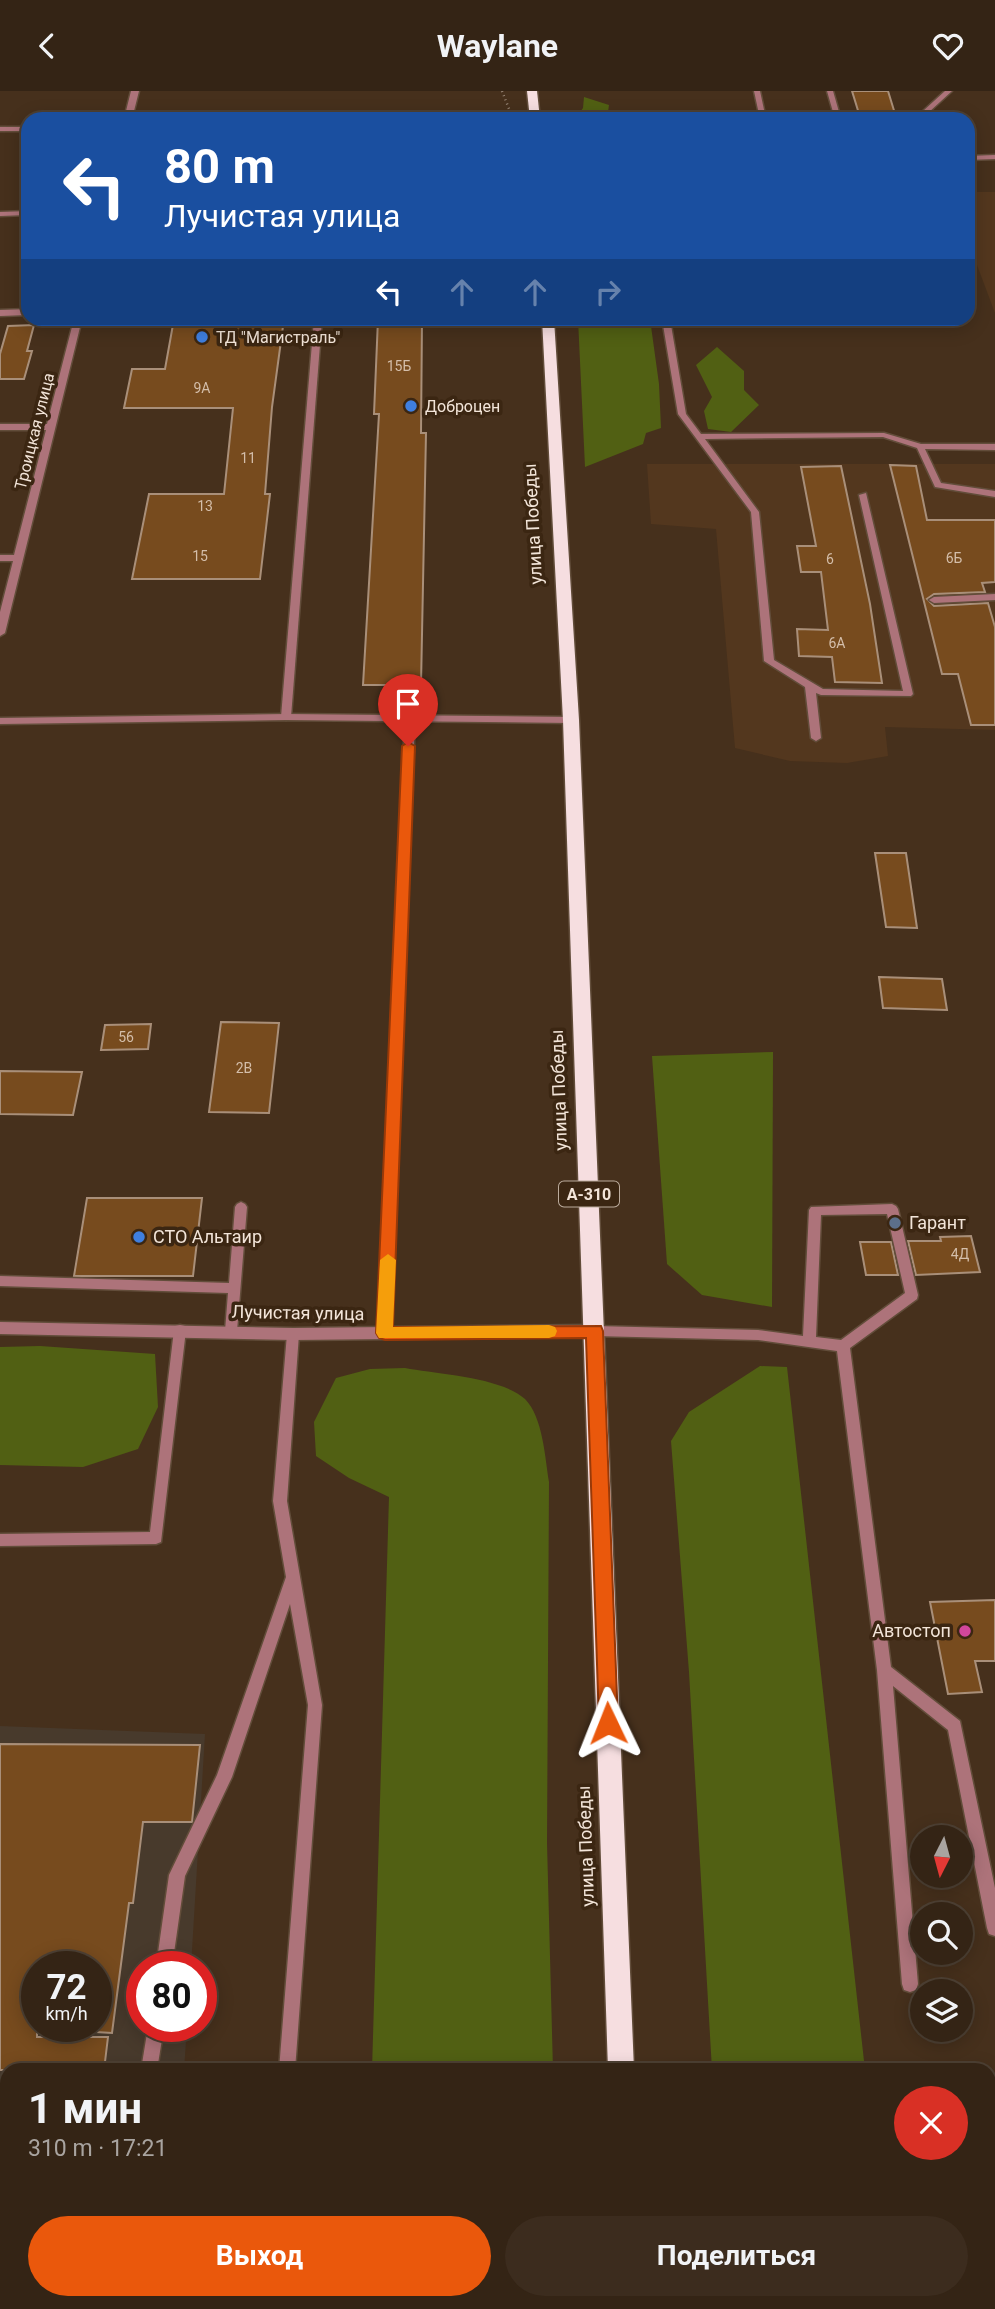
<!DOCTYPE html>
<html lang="ru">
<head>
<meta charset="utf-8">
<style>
	body { margin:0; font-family:Roboto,sans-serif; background:#3c2c1e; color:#f1f3f6; height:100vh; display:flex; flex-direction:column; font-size:26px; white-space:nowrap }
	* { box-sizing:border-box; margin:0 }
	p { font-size:23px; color:#a9a4a0 }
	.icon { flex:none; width:38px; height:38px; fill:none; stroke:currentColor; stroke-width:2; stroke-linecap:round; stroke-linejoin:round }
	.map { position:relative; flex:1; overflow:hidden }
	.panel { position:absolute; left:0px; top:1972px; width:996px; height:247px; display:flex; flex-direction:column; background:#342415; border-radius:21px 21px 0 0; box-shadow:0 4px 18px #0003,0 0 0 2px #4e4134 }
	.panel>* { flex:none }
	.banner { position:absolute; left:21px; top:21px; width:954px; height:214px; border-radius:21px; box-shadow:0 4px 18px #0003,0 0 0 2px #4e4134; background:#1a4fa0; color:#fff; overflow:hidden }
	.needle { width:46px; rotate:186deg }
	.fabs { position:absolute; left:910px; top:1734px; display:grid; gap:14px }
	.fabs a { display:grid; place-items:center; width:63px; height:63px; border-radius:50%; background:#342415; box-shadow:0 4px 18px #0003,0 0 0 2px #4e4134; font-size:35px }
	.speed { position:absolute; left:21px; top:1860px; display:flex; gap:14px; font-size:35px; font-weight:700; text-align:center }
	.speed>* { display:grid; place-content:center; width:91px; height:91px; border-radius:50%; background:#342415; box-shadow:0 4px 18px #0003,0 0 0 2px #4e4134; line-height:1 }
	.speed small { font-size:18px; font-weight:400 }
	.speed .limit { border:10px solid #d22; background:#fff; color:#111 }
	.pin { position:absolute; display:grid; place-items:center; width:60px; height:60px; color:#fff; margin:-72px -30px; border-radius:50% 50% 50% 0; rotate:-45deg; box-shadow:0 0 7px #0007 }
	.pin .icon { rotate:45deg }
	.me { position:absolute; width:77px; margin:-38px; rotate:358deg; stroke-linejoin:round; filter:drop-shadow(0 0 5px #0008) }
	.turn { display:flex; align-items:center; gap:24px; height:147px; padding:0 28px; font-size:32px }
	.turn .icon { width:91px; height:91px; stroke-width:2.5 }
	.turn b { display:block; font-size:49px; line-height:60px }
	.lanes { display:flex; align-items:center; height:66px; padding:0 28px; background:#0003; justify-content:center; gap:35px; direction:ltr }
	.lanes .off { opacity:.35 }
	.round { display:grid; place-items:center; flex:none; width:74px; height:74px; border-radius:37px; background:#3c2c1e }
	.summary { display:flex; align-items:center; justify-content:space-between; height:119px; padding:0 28px }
	h1 { font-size:42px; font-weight:700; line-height:52px }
	.cta { display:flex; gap:14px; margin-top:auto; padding:14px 28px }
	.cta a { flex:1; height:80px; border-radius:42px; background:#ea580c; color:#fff; font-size:28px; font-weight:700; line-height:80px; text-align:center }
	.cta a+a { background:#3c2c1e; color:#f1f3f6 }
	header { display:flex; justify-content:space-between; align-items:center; height:91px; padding:0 28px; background:#342415; font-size:32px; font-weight:700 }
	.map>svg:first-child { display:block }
	.commercial { fill:#483a2c; fill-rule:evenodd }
	.built { fill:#53371e }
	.green { fill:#516013 }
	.building { fill:#774b1e; stroke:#a98f79; stroke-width:2 }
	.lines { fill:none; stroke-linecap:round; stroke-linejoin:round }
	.service-casing { stroke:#624d3a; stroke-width:3 }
	.minor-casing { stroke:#624d3a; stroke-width:3 }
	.trunk-casing { stroke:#624d3a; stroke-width:3 }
	.path { stroke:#978575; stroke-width:2.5; stroke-dasharray:1 3.5; stroke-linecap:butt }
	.service { fill:#ad737a; fill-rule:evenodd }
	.minor { fill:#ad737a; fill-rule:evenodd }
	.trunk { fill:#f6dee0; fill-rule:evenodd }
	.route { fill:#ea580c; stroke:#983908; stroke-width:2 }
	.slow { fill:#f59e0b }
	.shop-dot { fill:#3f7fe0; stroke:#3b2612; stroke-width:2.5 }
	.service-dot { fill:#5c6f8a; stroke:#3b2612; stroke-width:2.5 }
	.hotel-dot { fill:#d1479c; stroke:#3b2612; stroke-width:2.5 }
	.labels { text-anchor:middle; stroke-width:7; stroke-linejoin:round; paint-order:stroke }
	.number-label { font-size:14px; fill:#d4beaa }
	.far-poi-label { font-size:16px; fill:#f3e5d9; stroke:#3b2612; text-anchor:start }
	.far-street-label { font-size:16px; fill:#f3e5d9; stroke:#3b2612 }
	.shield { fill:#3b2612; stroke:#bcac9d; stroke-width:2 }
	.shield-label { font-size:16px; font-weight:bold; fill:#f3e5d9 }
	.street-label { font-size:18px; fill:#f3e5d9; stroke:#3b2612 }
	.poi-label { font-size:18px; fill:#f3e5d9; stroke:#3b2612; text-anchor:start }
</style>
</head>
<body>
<header><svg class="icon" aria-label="back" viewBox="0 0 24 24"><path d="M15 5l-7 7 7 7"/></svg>Waylane<svg class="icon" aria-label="heart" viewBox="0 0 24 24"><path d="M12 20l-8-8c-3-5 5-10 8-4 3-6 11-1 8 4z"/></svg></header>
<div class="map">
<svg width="995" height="2218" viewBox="0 0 995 2218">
	<rect width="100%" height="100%" fill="#46301c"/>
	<path class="commercial" d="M0,1635l205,8 -14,233h-49v60h45l-3,43h-177v233h163v6h-170zM37,1876h59v60h-59z"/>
	<g class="built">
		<path d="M968,101h27v121l-27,-72z"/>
		<path d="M647,373h348v266l-110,-3 3,29 -41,7 -57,-2 -55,-13 -19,-219 -65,-5z"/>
	</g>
	<g class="green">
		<path d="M584,6l25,8 -1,7c17,9 37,-2 53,7h-86l8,-11z"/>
		<path d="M578,228h72l9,65 2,44 -15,5 -3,11 -58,23z"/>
		<path d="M717,256l27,24v19l15,15 -28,27 -23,-3 -4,-18 8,-14 -16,-32z"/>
		<path d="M773,961l-1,255 -70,-12 -35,-31 -15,-208z"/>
		<path d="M40,1255l115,8 3,53 -20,42 -55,18 -83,-2v-118z"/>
		<path d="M760,1275l27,1 78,703h-153l-23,-398 -18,-231 18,-29z"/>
		<path d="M405,1277c31,6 96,9 120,31 18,18 20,59 24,83l-2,361 6,227h-181l17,-573 -40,-19 -33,-22 -2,-34 22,-44 34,-9z"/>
		<path d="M364,2212h196v6h-197z"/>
	</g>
	<g class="building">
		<path d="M852,0h36l8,26h-36z"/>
		<path d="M174,228h110l-12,88 -7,87h5l-10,85h-128l17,-85h75l9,-86h-109l8,-39h33z"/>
		<path d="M378,228h44l-1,114h5l-5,252h-58l16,-271h-5z"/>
		<path d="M34,234l-7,26h5l-8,28h-24v-25l8,-28z"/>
		<path d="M890,374l26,1 11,54h68v62l-13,1 3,9 -51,2 -7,5 7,7 54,-3 7,24v98h-24l-13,-51h-16z"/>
		<path d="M841,375l29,138 12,79 -47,-1 -3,-25 -33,-1 -2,-27 31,1 -7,-58h-20l-4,-26h19l-15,-79z"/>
		<path d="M875,762h31l11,75 -31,-1z"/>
		<path d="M879,886l63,2 5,31 -64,-2z"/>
		<path d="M221,931l58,1 -10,90 -60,-1z"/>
		<path d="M151,933l-3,25 -47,1 4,-25z"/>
		<path d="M0,980l82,1 -9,43 -73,-1z"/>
		<path d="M87,1107h115l-9,78h-119z"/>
		<path d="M971,1145l9,36 -64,3 -8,-34h33l-1,-4z"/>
		<path d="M860,1151h31l7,33h-32z"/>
		<path d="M995,1509v61h-20l7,31 -34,2 -18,-92z"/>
		<path d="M0,1653l200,1 -8,77h-49l-10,81h-4l-17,130 -16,-1v-65h-59v70h71l-4,33h-104z"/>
	</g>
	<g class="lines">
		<defs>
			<g id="service">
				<path d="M754,0h6l6,28h-6z"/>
				<path d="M827,0h6l8,28h-6z"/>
				<path d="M945,0h7l-24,22 -3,6h-6l4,-8z"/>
				<path d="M314,228h8l-31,398 -5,3 -5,-3z"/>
				<path d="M662,228h8l16,95 15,20 183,-1 37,11h74v6l-70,-1 16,34 54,8v6l-60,-10 -18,-39 -34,-11 -178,2 54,73 15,148 49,29 80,2 -44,-196 7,-2 47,201 -2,2 -90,-1 -5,-2 5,45 -5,3 -5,-3 -6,-51 -41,-26 -13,-149 -73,-98z"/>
				<path d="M995,503v6l-61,3 -5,-3 5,-3z"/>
				<path d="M410,624l5,3 -24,615 -1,4 -5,1 -5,-1 -1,-4 26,-615z"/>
				<path d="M241,1111l4,2 2,3 -10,124 -1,4h-10l-1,-4 3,-38 -228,-7v-10l229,7 6,-76 2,-3z"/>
				<path d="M892,1113l4,2 2,3 20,86 -1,4 -67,49 41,319 69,54 35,167v48l-6,-2 -2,-6 -39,-198 -55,-44 25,298 -2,6 -6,2 -6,-2 -2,-6 -25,-314 -40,-319 -79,-11 -163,-4 -5,-1 -1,-4 1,-4 5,-1 163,4 45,6 6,-126 2,-3zM887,1123l18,79 -64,47 -25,-3 5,-122z"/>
				<path d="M180,1234l5,1 1,4 -25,212 -5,2 -156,2v-12l150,-2 24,-202 1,-4z"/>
				<path d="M293,1238l5,1 1,4 -12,167 35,204 -27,365h-16l29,-365 -18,-101 -58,173 -47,99 -13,91h-16l13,-92 48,-100 69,-198 -13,-76 14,-167 1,-4z"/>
				<path d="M148,1936h16l-7,43h-16z"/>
				<path d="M108,2212h18l-1,6h-18z"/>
				<path d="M261,2212h18l-1,6h-18z"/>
				<path d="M828,2212h26l2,6h-25z"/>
			</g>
			<g id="minor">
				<path d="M131,0h8l-7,28h-8z"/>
				<rect x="0" y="36" width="28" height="4"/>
				<path d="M995,64v4l-27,1v-4z"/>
				<path d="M28,120v4l-28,1v-4z"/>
				<path d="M28,218v6l-28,1v-6z"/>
				<path d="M74,228h8l-77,314 -5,3v-24l13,-51h-13v-6h14l32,-125h-46v-6h47z"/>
				<path d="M286,623l285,3 6,3 -6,3 -285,-3 -286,4v-6z"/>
				<path d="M0,1231l293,6 302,-3 5,2 2,4 -2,4 -5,2 -302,3 -293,-6z"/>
			</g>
			<g id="trunk">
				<path d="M527,0h10l3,28h-10z"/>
				<path d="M542,228h12l25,401 55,1350h-26l-45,-1350z"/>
				<rect x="620" y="2212" width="28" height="6"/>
			</g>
		</defs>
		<use href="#service" class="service-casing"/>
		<use href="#minor" class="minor-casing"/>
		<use href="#trunk" class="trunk-casing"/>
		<path class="path" d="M502,0l11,28"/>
		<use href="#service" class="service"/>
		<use href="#minor" class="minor"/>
		<use href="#trunk" class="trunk"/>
	</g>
	<path class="route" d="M408,651l7,4 -22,581 208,-1 2,5 15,392 -3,6 -7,3 -7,-3 -2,-6 -13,-385 -201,2 -6,-2 -3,-5 26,-587z"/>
	<path class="slow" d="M388,1163l8,6 -3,67 156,-2 6,2 2,4 -2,5 -6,2h-170l-3,-5 4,-73z"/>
	<g class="shop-dot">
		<circle cx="202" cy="246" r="7"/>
		<circle cx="411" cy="315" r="7"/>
		<circle cx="139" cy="1146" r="7"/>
	</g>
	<circle class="service-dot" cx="895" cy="1132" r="7"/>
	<circle class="hotel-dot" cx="965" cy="1540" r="7"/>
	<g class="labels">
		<g class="number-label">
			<text x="399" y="280">15Б</text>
			<text x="202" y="302">9А</text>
			<text x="248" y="372">11</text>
			<text x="205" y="420">13</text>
			<text x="200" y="470">15</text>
			<text x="954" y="472">6Б</text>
			<text x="830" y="473">6</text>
			<text x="837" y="557">6А</text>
			<text x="126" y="951">56</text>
			<text x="244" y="982">2В</text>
			<text x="960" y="1168">4Д</text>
		</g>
		<g class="far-poi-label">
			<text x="216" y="252">ТД "Магистраль"</text>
			<text x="425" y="321">Доброцен</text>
		</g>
		<g class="far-street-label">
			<text transform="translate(34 340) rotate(-76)" y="6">Троицкая улица</text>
		</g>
		<rect class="shield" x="559" y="1090.5" width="60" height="25" rx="5"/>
		<g class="shield-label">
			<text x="589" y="1109">А-310</text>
		</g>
		<g class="street-label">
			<text transform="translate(533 433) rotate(-93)" y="6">улица Победы</text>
			<text transform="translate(559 999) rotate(-92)" y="6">улица Победы</text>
			<text transform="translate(298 1222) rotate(1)" y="6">Лучистая улица</text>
			<text transform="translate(586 1755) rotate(-92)" y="6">улица Победы</text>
		</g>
		<g class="poi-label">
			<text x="909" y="1138">Гарант</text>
			<text x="153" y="1152">СТО Альтаир</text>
			<text x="951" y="1546" text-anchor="end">Автостоп</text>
		</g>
	</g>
</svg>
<div class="fabs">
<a><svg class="needle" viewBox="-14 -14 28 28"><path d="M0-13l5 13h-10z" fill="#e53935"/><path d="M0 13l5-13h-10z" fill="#a9a4a0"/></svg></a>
<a><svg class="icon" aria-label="search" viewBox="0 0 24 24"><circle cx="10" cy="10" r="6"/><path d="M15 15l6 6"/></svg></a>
<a><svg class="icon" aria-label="layers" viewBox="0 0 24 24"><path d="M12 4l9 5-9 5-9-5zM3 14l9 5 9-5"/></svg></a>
</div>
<div class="speed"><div>72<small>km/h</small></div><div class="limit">80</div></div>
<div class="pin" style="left:408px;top:655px;background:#d93025"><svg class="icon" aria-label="arrive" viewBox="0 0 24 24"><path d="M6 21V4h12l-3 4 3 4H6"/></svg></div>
<svg class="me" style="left:608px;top:1632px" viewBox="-20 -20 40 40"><path d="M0-17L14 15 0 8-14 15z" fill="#ea580c" stroke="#fff" stroke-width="4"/></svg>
<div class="banner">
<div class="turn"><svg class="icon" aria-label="left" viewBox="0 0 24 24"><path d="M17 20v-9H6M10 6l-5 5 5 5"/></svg><div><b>80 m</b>Лучистая улица</div></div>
<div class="lanes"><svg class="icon" aria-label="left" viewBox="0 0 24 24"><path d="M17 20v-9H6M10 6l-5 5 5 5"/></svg><svg class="icon off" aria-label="ahead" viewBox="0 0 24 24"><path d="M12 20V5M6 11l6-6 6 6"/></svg><svg class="icon off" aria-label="ahead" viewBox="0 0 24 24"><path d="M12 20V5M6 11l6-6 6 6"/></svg><svg class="icon off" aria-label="right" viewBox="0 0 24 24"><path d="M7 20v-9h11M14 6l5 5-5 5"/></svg></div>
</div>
<section class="panel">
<div class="summary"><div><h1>1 мин</h1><p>310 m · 17:21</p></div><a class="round" style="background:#d93025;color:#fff"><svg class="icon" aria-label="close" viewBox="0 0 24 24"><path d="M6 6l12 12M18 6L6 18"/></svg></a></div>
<div class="cta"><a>Выход</a><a>Поделиться</a></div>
</section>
</div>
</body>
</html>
